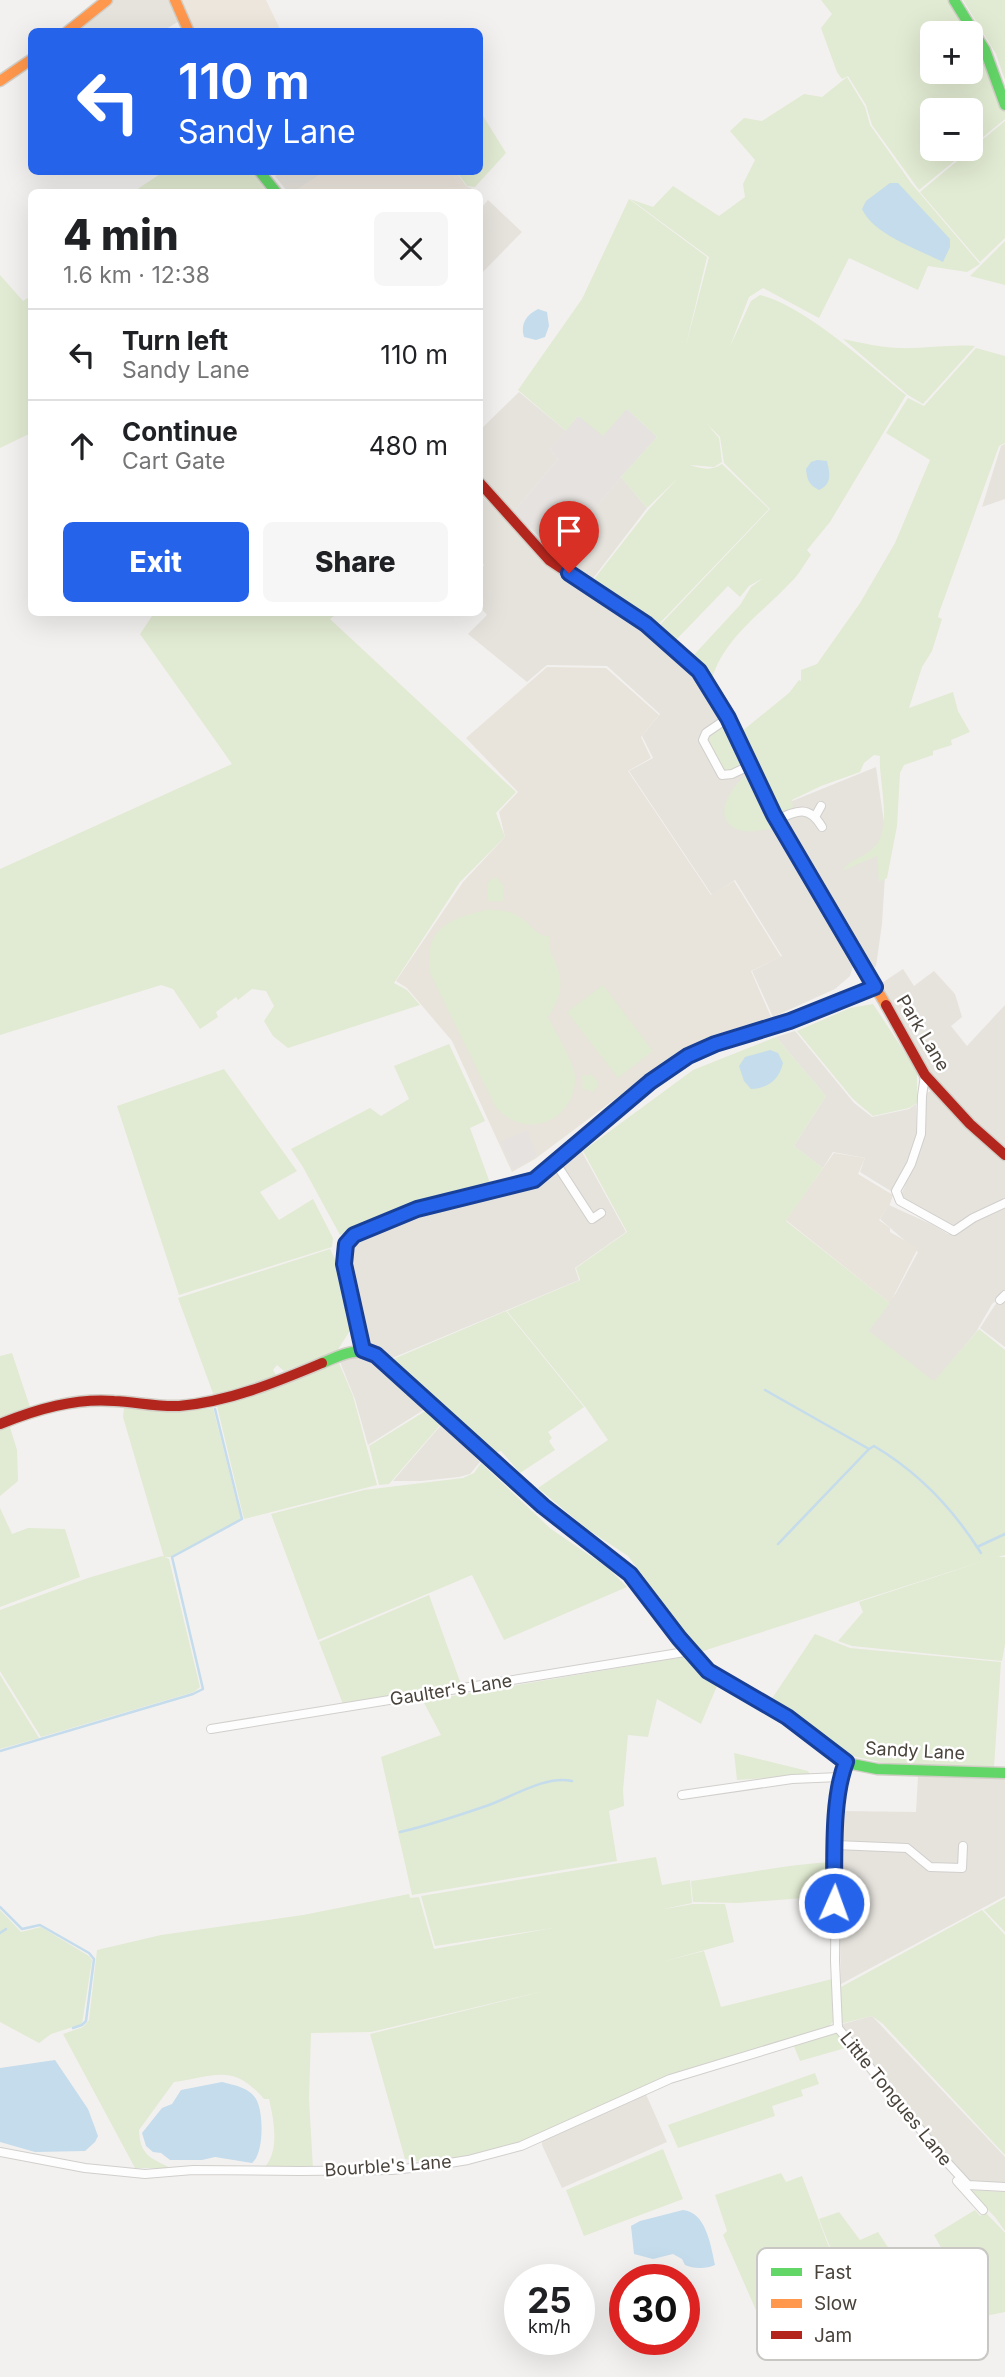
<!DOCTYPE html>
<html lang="en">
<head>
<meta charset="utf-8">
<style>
	body { margin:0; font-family:Inter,sans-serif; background:#f6f6f6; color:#202124; height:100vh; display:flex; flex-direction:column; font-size:26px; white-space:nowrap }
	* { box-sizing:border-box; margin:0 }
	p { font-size:23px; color:#757577 }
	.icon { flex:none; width:38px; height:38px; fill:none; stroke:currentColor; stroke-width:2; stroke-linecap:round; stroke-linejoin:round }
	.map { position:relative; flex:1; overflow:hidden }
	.panel { position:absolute; left:28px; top:189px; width:455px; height:427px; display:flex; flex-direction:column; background:#fff; border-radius:10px; box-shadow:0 7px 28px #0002 }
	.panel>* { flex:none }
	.hud { position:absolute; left:28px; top:28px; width:455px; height:147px; border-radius:10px; box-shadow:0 7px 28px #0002; background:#2563eb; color:#fff; overflow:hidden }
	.fabs { position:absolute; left:920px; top:21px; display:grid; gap:14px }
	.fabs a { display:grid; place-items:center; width:63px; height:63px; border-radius:10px; background:#fff; box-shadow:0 7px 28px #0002; font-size:35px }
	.speed { position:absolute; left:504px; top:2264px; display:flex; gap:14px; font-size:35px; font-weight:700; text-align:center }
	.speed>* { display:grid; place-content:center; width:91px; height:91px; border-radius:50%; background:#fff; box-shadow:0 7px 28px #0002; line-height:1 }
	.speed small { font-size:18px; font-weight:400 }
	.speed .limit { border:10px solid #d22; background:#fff; color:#111 }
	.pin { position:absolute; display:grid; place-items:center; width:60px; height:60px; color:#fff; margin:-72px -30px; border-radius:50% 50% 50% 0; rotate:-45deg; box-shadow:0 0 7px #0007 }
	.pin .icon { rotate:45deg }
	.me { position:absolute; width:77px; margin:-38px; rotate:2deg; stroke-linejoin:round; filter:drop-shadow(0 0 5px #0008) }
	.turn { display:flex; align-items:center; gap:24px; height:147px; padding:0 35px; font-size:32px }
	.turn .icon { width:91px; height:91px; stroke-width:2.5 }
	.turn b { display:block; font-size:49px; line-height:60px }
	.round { display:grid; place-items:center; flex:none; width:74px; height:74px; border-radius:10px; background:#f6f6f6 }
	.headline { display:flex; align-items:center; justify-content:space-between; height:119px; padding:0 35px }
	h1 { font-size:42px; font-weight:800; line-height:52px }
	.action { display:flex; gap:14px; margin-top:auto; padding:14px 35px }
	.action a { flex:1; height:80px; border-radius:10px; background:#2563eb; color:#fff; font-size:28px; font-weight:800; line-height:80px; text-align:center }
	.action a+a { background:#f6f6f6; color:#202124 }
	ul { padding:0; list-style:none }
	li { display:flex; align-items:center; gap:21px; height:91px; padding:0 35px; border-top:2px solid #e0e0e0 }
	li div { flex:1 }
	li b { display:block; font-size:26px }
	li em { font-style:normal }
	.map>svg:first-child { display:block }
	.residential { fill:#e6e3dd }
	.commercial { fill:#ede6dd }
	.industrial { fill:#e5e2df }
	.education { fill:#e8e4db }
	.green { fill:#e1ead2 }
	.parking { fill:#e5e2e0 }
	.water { fill:#c4dcec }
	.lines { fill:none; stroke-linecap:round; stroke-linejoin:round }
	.stream { stroke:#c4dcec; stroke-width:2.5 }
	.street-casing { stroke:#d1cfcc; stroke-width:10 }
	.fast-casing { stroke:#d1cec6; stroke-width:13 }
	.slow-casing { stroke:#d1cec6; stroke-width:13 }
	.jam-casing { stroke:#d1cec6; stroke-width:13 }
	.street { stroke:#fdfdfd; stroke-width:8 }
	.fast { stroke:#63d668; stroke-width:10 }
	.slow { stroke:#ff974d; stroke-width:10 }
	.jam { stroke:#b3261e; stroke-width:10 }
	.route-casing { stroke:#184099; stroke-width:18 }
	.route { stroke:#2563eb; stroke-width:12 }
	.labels { text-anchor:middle; stroke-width:5; stroke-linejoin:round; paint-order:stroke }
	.street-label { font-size:18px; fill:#49433b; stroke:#fff }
	.key { fill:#fff; stroke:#c8c7c4; stroke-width:2 }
	.key-label { font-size:19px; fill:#49433b }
</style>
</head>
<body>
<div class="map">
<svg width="1005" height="2377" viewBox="0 0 1005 2377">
	<rect width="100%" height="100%" fill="#f3f1ef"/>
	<g class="residential">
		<path d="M112,0h57l10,21 -16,10 -88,1z"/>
		<path d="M282,172h42l-30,20h-6l-13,-16z"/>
		<path d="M488,200l34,32 -42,43v-66z"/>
		<path d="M519,392l47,39 -16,18 8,10 -46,55 -32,-36v-48z"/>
		<path d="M1005,444v55l-23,8 19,-61z"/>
		<path d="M621,477l26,31 -56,73 -35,-25z"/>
		<path d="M480,494l61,63 35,29 45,26 61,50 23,28 83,161 66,111 -4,14 -15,13 -62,28 -21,-46 30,-15 -47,-76 -23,15 -83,-124 24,-13 -11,-22 18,-22 -53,-48 -60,-1 -20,17 -59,-48 19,-19 -7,-8v-38l4,-4 -4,-5z"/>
		<path d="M551,509l20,16 -20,23 -19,-18z"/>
		<path d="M876,767l11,76 -5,81 -6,42 -3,3 -81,-129 -17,-32z"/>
		<path d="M903,969l11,17 20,-15 21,23 7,23 -11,9 16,20 38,-41v146l-42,-41 -39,-45 -45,-80z"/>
		<path d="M795,1031l59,72 18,14 37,-8 7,-5 1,32 -23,57 -34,-21 5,-14 -32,-6 -10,16 -29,-22 32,-50 -50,-59z"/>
		<path d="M931,1091l74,69v42l-53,27 -47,-27 -4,-7 21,-49 4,-53z"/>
		<path d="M582,1152l44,80 -51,36 4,12 -189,79 -20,-15 -21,-78 1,-13 12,-16 57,-21 119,-31z"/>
		<path d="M889,1205l44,20 15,9 9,-1 22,-17 26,-11v87l-13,12 -16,28 -42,50 -66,-51 28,-38 22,-41 -38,-33z"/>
		<path d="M1005,1296v51l-25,-19 15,-23z"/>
		<path d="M359,1356l14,4 52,49 -57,36 -13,-46 -15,-37z"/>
		<path d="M442,1424l38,38 -10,12 -11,3 -38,4h-28z"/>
		<path d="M918,1776l87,2v118l-164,88 -2,-84 2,-89 75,1z"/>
		<path d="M872,2016l133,141v27h-35l-131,-159z"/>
		<path d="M645,2092l22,50 -105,46 -20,-43v-5z"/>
	</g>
	<g class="commercial">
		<path d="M176,0h90l15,31h-88z"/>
		<path d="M324,172h132l10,14 13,6h-185z"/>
	</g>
	<path class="industrial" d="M627,409l30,28 -36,40 -65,79 -5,-8 20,-24 -20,-14 -19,20 -20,-16 46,-55 -8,-10 28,-33 12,8z"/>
	<g class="education">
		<path d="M547,667l59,1 53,47 -18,22 10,21 -23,13 83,124 23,-14 47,76 -30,14 20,46 -60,19 -36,18 -140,105 -23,13 -60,-131 -45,-53 -11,-7 67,-99 42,-45 -6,-25 19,-20 -52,-54z"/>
		<path d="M834,1153l31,5 -7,16 35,21 -3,9 -11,16 11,8v4l28,16 -28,55 -104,-83z"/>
	</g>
	<g class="green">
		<path d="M821,0h130l19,33h-37v39h38v-37l14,23 20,53v8l-34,28v-37h-38v39h36l-50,41 -47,-65 -6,-20 -18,-29 -6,3 -5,-7 -16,-44 11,-14z"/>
		<path d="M963,0h42v80l-9,-26z"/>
		<path d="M847,77l18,30 5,18 41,58 69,81 -13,8 -39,-6 -10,24 -69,-32 -30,60 -56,-30 -14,9 -20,52 -31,67 53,-115 9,-6c45,11 109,70 146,100l-76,127 -23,28 4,5c-7,9 -12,20 -20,27 -28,30 -68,57 -79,97l-20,-22 48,-52 11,-18 12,-9 -14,8 -9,11 -12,-11 -53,55 -16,-15 111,-117 -46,-46 -4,-26 -14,-14 13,15 3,24 -8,5 -24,-2c12,4 21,6 32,-1l47,45 -112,117 -66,-43 58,-74 29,-31 -31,30 -26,-31 36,-40 -30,-28 -24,27 -25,-20 -12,15 -48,-41 64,-91 47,-100 78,58 -22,92 24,-92 -79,-58 23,8 20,-21 46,30 26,-19 -2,-13 12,-24 -25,-29 14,-13 18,3 42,-27 18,3z"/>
		<path d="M480,111l26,42 -31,34 -8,-1 -10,-14h23z"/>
		<path d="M1005,121v117l-25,24 -60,-70z"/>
		<path d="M163,172h89l15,20h-134z"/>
		<path d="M1005,241v44l-35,-9z"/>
		<path d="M0,275l23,26 9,-6 -1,138 -31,15z"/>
		<path d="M843,339c19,4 36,8 55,9 26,1 51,-4 77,-2l-52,58 -15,-9z"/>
		<path d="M976,348l29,8v87l-6,3 -60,167 -1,4 4,2 -10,32 -10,16 -13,41 44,-16 5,19 12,21 -19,8 1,5 -19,6v4l-29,10 -4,8 -3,53 -10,52 -8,4 -2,-26 -35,15c8,-12 21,-13 31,-23 21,-19 5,-67 7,-92l-6,-1 -10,8 -4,9 -39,14 -29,14 1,9 -16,3 -36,-80 48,-39 10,-13 2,1v-11l16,-6 43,-61 35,-60 35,-83 -44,-27 22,-35 16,8z"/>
		<path d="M154,613h184l-8,6 186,173 -20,21 9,24 -45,45 -66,101 13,7 13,15 -132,43 -15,-12 -9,-15 10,-15 -8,-15 -14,-2 -14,11 -2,-3 -20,15 2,5 -18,12 -27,-40 -12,-4 -161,50v-166l232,-105 -92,-130z"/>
		<path d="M725,725l19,39 -13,7h-7l-17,-32z"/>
		<path d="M748,773l27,54c-54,17 -68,-19 -27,-54z"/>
		<path d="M496,877l8,9 -1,15h-15v-19z"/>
		<path d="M485,910c12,0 23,0 33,6 15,8 14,18 32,21 -2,17 4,18 8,32 6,18 0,34 -10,48 8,16 26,44 27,60 1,46 -53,64 -80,29l-65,-133c-6,-45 17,-53 55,-63z"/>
		<path d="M603,985l50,66 -35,27 -51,-66z"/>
		<path d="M873,1004l44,67v32l-8,5 -36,8 -20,-17 -56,-68 53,-23z"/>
		<path d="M776,1037l50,59 -32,50 29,22 -37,53 104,82 -21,28 65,50 45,-52 26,21v205l-7,2h7v87l-3,17 -150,-15 -14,-5 25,-29 -4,-10 137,-45 -296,95 -72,-96 -41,-27 -49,-41 70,-48 -22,-32 -79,-97 73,-31 -4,-12 51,-36 -44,-81 110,-81z"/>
		<path d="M449,1044l36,77 -15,7 20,55 -75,20 -75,32 -37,-68 -12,-18 79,-41 11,8 28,-17 -15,-33z"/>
		<path d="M224,1069l73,102 -37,21 19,28 34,-21 20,39 -1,9 -153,48 -62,-189z"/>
		<path d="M590,1073l7,7 2,6 -2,1 -4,6 -5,-4 -3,2 -4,-6 2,-2 -2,-8 8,1z"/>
		<path d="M330,1249l8,16 15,61 -16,25 -53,20 -7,-6 -4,5 3,5 -40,15 -22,6 -36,-98z"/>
		<path d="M506,1311l78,96 -36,25 4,6 -3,3 6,9 -35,23 -19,-22 -11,3 -99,-94z"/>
		<path d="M12,1353l18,54 -30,11v-62z"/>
		<path d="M339,1363l14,33 24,89 -133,34 -27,-113 42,-12z"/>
		<path d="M124,1408l57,4 32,-4 28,111 -71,38h-6l-41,-140z"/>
		<path d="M427,1410l14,14 -52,60 -10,1 -10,-39z"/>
		<path d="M9,1424l8,26 1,31 -18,15v-67z"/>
		<path d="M481,1463l70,66 57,39 19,19 -123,53 -32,-65 -154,65 -47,-126 93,-24 99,-12 11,-5z"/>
		<path d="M0,1508l12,26 16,-6 37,1 15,48 -80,30z"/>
		<path d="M162,1556l7,3 31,128 -6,5 -153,45 -41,-66v-61l88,-32z"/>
		<path d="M429,1595l33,92 -119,17 -24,-62z"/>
		<path d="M815,1634l35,14 151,14 -7,105 -74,-1 -40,-4 -28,-6 -46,-33 -37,-20z"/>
		<path d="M683,1657l19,18 15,11 -16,38 -44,-25 -9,38 -20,-2 -5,55 1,16 -15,5 8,50 -205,34 -31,-138 60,-22 -18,-34z"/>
		<path d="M0,1675l39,63 -39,11z"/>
		<path d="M734,1753l74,18 2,4 -73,5z"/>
		<path d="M656,1857l6,28 28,-5 2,23 -33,7 34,-6h32l9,38 -76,21 46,-12 17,56 111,-28 1,43 -4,4 -28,10 -134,40 -140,66 -61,16 -39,5 -22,-4 -35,-125 178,-44 -177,42 -60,1 -2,66 4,70 -49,-1c16,-17 10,-47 5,-69h-5c-31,-36 -48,-23 -90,-17l-35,48c1,25 11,28 32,38h-36l-72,-134 20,-7 6,-7 8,-70 64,-15 142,-20 106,-21 1,4 9,-1 15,52 119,-21 -118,18 -14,-50z"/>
		<path d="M830,1862l-1,34 -91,7 -45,-1 -2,-21c47,-6 92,-16 139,-19z"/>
		<path d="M1005,1898v34l-21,-22z"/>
		<path d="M0,1910l21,22 20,-5 48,29 3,4 -10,64 -31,10 -12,9 -39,-21z"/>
		<path d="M982,1910l23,25v220l-122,-131 -11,-8 -32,8 1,-37z"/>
		<path d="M832,2033l7,1 10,13 -49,14 -7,-17z"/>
		<path d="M815,2073l4,11 -18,6 2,6 -31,10 3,10 -97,32 -10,-23z"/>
		<path d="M663,2149l20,50 -99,37 -18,-46z"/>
		<path d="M781,2173l5,9 16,-6 63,166 -106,-25 -36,-82 4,-4 -12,-36z"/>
		<path d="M968,2190l37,2v39l-10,-14z"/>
		<path d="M975,2210l5,6 5,-4 20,21v79l-25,5 -46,-82z"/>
		<path d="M839,2212l21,28 18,-8 15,23 7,-4 20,31 27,-17 32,53 -111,25 -49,-124z"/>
	</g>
	<path class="parking" d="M527,1130l10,26 -24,14 -13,-28z"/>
	<g class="water">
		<path d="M890,183h8l52,56v8l-7,15c-24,-12 -70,-28 -81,-53l4,-8z"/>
		<path d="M538,309l9,3 2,14 -4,11 -9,3 -12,-3c-4,-13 2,-22 14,-28z"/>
		<path d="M817,460l10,1c3,13 5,23 -8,29 -10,-5 -12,-10 -13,-21l5,-7z"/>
		<path d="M770,1050l8,3 5,10c-4,17 -15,25 -32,26l-7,-8 -5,-15 6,-9z"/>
		<path d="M55,2060l33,49 10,27 -3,6 -10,9 -50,1 -35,-10v-74z"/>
		<path d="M222,2082c12,3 28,6 34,17 8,13 8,55 -4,64l-37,-6 -13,3h-32l-9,-7 -8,-1 -7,-6 -4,-13 20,-25 10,-4 9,-14z"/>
		<path d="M683,2210c23,2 28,36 32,55 -8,4 -22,4 -30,0l-3,-6 -9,-5 -20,5 -19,-5 -3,-28 9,-5z"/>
	</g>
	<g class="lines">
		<g class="stream">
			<path d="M765,1390l104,59 5,-3c44,26 80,64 107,107"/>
			<path d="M778,1544l91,-95"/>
			<path d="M977,1547l28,-13"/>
			<path d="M0,1751l193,-57 10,-5 -31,-132 70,-38 -27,-110"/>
			<path d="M400,1832c31,-7 60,-17 89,-27 25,-9 57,-30 83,-24"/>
			<path d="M0,1907l22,22 18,-4 49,28 5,6 -8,62 -4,4 -9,3"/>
			<path d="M0,1933l6,-4"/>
		</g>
		<defs>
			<g id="street">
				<path d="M728,718l-22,15 -3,7 19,35 10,-1 19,-9"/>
				<path d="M816,815l5,-9"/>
				<path d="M776,820c22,-10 33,-15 46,7"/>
				<path d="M925,1075l-3,21 -1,38 -10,30 -15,27 4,10 54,30 19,-13 32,-15"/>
				<path d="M555,1162l37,57 9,-6"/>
				<path d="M1000,1300l5,-5"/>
				<path d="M211,1729l480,-78"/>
				<path d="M847,1762l-7,15 -2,20 -2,59 -1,105 3,67 107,132 23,25 37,2"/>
				<path d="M682,1795l110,-16 48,-2"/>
				<path d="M836,1845l71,3 23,19 32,1 1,-22"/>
				<path d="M0,2152l85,16 60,6 48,-4 107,1 92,-1 39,-4 37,-6 53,-14 149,-67 168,-51"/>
				<path d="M957,2181l26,29"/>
			</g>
			<g id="fast">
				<path d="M954,0l31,50 20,55"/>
				<path d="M260,172l16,20"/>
				<path d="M363,1350l-20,-86 3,-20 8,-9 63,-26 118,-29 115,-99 13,-8"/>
				<path d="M322,1363c20,-8 32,-16 54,-8l154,140 100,79 49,64 29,33 14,10 65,36 53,41 12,6 25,5 128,4"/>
			</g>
			<g id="slow">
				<path d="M175,0l14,32"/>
				<path d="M67,32l40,-32"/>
				<path d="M0,81l32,-22"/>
				<path d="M661,637l39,34 28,47 46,97 112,190"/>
				<path d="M663,1073c43,-29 78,-35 126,-52 29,-10 57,-23 86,-34"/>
			</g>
			<g id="jam">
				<path d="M480,483l69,77 97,64 15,13"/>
				<path d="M886,1005l39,70 45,49 35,31"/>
				<path d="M0,1424c37,-15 75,-26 114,-23 22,1 43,6 65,5 49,-4 98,-24 143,-43"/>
			</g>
		</defs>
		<use href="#street" class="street-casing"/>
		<use href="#fast" class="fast-casing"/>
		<use href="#slow" class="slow-casing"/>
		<use href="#jam" class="jam-casing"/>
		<use href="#street" class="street"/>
		<use href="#fast" class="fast"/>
		<use href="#slow" class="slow"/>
		<use href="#jam" class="jam"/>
	</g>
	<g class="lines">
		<defs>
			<path id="route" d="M569,573l77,51 53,47 29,47 46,97 101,172 -85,34 -75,23 -27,12 -38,26 -116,98 -117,29 -63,26 -8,9 -2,20 19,86 13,5 167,151 87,68 49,64 29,33 79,46 59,45c-15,38 -11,99 -12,141"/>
		</defs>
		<use href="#route" class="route-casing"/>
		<use href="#route" class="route"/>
	</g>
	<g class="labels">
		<g class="street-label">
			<text transform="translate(923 1033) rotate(59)" y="6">Park Lane</text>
			<text transform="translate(451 1690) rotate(-9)" y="6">Gaulter's Lane</text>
			<text transform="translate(915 1751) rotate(3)" y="6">Sandy Lane</text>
			<text transform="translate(896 2099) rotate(51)" y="6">Little Tongues Lane</text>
			<text transform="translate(388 2166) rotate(-4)" y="6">Bourble's Lane</text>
		</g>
	</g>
	<rect x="757" y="2248" width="231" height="112" rx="10" class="key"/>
	<rect x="771" y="2268" width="31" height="8" fill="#63d668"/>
	<rect x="771" y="2299" width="31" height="9" fill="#ff974d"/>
	<rect x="771" y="2331" width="31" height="8" fill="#b3261e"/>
	<g class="key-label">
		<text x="814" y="2279">Fast</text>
		<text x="814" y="2310">Slow</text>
		<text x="814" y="2342">Jam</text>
	</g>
</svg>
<div class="fabs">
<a>+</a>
<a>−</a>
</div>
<div class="speed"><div>25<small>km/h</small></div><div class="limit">30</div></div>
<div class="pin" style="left:569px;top:573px;background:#d93025"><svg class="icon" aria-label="arrive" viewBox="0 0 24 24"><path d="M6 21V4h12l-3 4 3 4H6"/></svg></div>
<svg class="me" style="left:834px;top:1903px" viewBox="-20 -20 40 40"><circle r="17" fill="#2563eb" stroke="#fff" stroke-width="3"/><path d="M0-11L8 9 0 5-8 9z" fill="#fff"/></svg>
<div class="hud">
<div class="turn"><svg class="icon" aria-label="left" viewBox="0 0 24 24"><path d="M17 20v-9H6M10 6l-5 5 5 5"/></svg><div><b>110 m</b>Sandy Lane</div></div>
</div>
<section class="panel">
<div class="headline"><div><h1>4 min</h1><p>1.6 km · 12:38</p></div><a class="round"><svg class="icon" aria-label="close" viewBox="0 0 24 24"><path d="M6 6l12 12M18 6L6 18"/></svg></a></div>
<ul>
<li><svg class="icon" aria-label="left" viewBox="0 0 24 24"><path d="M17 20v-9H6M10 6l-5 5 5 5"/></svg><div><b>Turn left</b><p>Sandy Lane</p></div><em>110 m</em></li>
<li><svg class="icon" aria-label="ahead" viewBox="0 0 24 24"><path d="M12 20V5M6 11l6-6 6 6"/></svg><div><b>Continue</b><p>Cart Gate</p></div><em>480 m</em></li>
</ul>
<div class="action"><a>Exit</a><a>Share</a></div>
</section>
</div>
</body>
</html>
